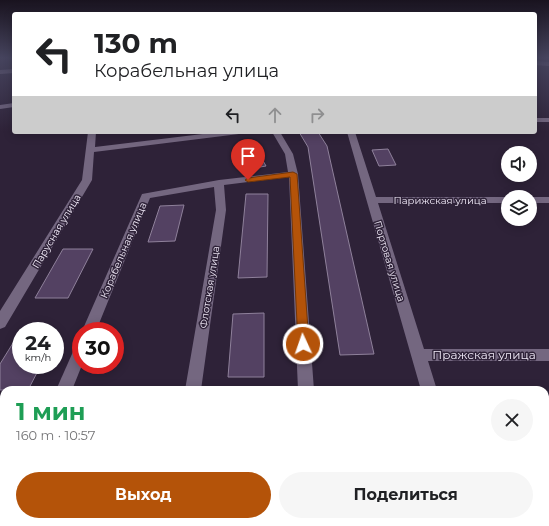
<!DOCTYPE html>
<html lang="ru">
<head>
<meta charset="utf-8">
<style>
	body { margin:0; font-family:Montserrat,sans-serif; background:#f6f6f6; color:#202124; height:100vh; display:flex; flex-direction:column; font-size:15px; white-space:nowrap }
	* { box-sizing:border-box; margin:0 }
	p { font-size:13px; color:#757577 }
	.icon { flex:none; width:22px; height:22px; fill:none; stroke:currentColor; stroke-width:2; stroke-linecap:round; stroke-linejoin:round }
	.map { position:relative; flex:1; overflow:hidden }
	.drawer { position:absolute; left:0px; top:386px; width:549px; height:140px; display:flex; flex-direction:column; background:#fff; border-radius:12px 12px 0 0; box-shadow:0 2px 10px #0003 }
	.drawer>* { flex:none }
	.banner { position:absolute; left:12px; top:12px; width:525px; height:122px; border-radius:4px; box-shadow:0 2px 10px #0003; background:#fff; color:#202124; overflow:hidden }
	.controls { position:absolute; left:501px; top:146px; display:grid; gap:8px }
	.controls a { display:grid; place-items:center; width:36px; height:36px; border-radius:50%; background:#fff; box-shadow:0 2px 10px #0003; font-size:20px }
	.speed { position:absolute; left:12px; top:322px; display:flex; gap:8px; font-size:20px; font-weight:700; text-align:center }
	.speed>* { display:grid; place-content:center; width:52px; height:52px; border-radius:50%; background:#fff; box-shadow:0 2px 10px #0003; line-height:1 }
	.speed small { font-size:10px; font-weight:400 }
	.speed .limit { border:6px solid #d22; background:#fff; color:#111 }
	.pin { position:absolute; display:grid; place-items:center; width:34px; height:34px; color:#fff; margin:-41px -17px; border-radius:50% 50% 50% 0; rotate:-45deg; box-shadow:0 0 4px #0007 }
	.pin .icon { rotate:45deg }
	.me { position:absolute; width:44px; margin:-22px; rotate:357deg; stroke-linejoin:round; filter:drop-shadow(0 0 3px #0008) }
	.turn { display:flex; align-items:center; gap:14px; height:84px; padding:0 16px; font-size:18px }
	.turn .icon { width:52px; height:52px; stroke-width:2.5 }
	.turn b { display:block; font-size:28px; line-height:34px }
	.lanes { display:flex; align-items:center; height:38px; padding:0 16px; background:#0003; justify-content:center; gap:20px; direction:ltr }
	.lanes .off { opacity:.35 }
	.round { display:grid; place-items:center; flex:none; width:42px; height:42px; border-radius:21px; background:#f6f6f6 }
	.head { display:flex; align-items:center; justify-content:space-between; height:68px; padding:0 16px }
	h1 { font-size:24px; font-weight:700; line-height:30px; color:#1e9e55 }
	.primary-button { display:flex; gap:8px; margin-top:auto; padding:8px 16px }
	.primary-button a { flex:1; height:46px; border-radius:24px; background:#b45309; color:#fff; font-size:16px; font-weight:700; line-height:46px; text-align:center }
	.primary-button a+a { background:#f6f6f6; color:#202124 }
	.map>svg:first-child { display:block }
	.building { fill:#534162; stroke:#8f819b }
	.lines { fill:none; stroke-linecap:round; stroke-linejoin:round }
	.street { fill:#746780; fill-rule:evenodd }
	.route { fill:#b45309; stroke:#753606 }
	.labels { text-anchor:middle; stroke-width:3; stroke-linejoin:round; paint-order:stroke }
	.street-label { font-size:10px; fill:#f2ebf9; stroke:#2e2238 }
	.near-street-label { font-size:12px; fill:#f2ebf9; stroke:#2e2238 }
</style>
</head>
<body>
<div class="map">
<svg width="549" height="526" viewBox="0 0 549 526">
	<rect width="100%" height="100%" fill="#2e2238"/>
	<g class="building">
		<path d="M299,132h19l9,14 47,208 -34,1 -32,-208z"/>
		<path d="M253,143l13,23 -12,2 -12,-24z"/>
		<path d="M388,149l8,16 -17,1 -7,-16z"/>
		<path d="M246,194h22l-1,83 -29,1z"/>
		<path d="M184,205l-9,36 -27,1 12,-36z"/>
		<path d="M63,249h30l-25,49h-33z"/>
		<path d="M264,313v64h-36l5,-63z"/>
		<path d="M13,343h8v22h20l-13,25h-28v-26z"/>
	</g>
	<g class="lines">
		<g class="street">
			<path d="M535,61l14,1v4l-14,-1z"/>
			<path d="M14,69v4l-14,1v-4z"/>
			<path d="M14,103v4l-14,2v-4z"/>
			<rect x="535" y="118" width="14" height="4"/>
			<path d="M88,132h8l-1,15 124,-15h24l-4,2 -145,18 -2,28 -87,147 -5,2v-18l82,-131z"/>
			<path d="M272,132h8l13,22 5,20 16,216h-16l-9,-213 -65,8 2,25 -25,180h-16l31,-180 -2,-23 -64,11 -54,133h-14l60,-137 77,-14 69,-8 -3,-18z"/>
			<path d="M347,132h8l21,65h132v6h-130l46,146h125v12h-121l9,29h-16z"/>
			<rect x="530" y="197" width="19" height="6"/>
			<path d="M81,343l1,22 -10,25h-16l20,-45z"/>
			<path d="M4,514v8h14l-2,4h-16v-9z"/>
			<rect x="162" y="522" width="20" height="4"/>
			<rect x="304" y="522" width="20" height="4"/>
			<path d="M459,522h20l2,4h-20z"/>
		</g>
	</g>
	<linearGradient id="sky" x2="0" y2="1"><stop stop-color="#19131f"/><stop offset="0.44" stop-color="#46445e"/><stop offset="1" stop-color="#46445e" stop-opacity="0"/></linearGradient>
	<rect width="549" height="132" fill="url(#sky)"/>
	<path class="route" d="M293,172l4,2 12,170 -2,3h-7l-2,-3 -8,-167 -42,5 -3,-2 3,-2z"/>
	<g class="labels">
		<g class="street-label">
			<text x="440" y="204">Парижская улица</text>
			<text transform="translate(56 231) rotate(-59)" y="4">Парусная улица</text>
			<text transform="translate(123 250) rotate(-67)" y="4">Корабельная улица</text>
			<text transform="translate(390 261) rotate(73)" y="4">Портовая улица</text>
			<text transform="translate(209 287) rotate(-81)" y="4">Флотская улица</text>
		</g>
		<g class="near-street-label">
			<text x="484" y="359">Пражская улица</text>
		</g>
	</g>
</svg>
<div class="controls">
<a><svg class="icon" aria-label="sound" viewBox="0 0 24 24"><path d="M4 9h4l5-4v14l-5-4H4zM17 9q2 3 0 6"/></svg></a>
<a><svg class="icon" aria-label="layers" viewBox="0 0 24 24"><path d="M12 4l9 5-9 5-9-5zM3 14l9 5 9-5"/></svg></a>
</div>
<div class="speed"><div>24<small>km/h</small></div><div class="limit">30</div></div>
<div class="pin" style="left:248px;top:180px;background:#d93025"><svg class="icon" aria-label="arrive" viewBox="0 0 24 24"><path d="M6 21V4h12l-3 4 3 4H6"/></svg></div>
<svg class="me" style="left:303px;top:344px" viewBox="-20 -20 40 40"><circle r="17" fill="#b45309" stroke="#fff" stroke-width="3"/><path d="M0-11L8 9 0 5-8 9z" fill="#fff"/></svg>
<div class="banner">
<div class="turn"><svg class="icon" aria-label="left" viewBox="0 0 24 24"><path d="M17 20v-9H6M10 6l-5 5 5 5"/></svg><div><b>130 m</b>Корабельная улица</div></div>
<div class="lanes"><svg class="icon" aria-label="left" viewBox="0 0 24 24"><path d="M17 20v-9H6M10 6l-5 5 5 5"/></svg><svg class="icon off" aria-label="ahead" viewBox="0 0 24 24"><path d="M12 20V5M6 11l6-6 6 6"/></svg><svg class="icon off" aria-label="right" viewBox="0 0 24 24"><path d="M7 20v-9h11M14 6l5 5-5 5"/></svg></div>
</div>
<section class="drawer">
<div class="head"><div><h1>1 мин</h1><p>160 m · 10:57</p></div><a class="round"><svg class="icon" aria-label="close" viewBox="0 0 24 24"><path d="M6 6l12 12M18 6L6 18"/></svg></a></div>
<div class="primary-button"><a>Выход</a><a>Поделиться</a></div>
</section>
</div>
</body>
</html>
